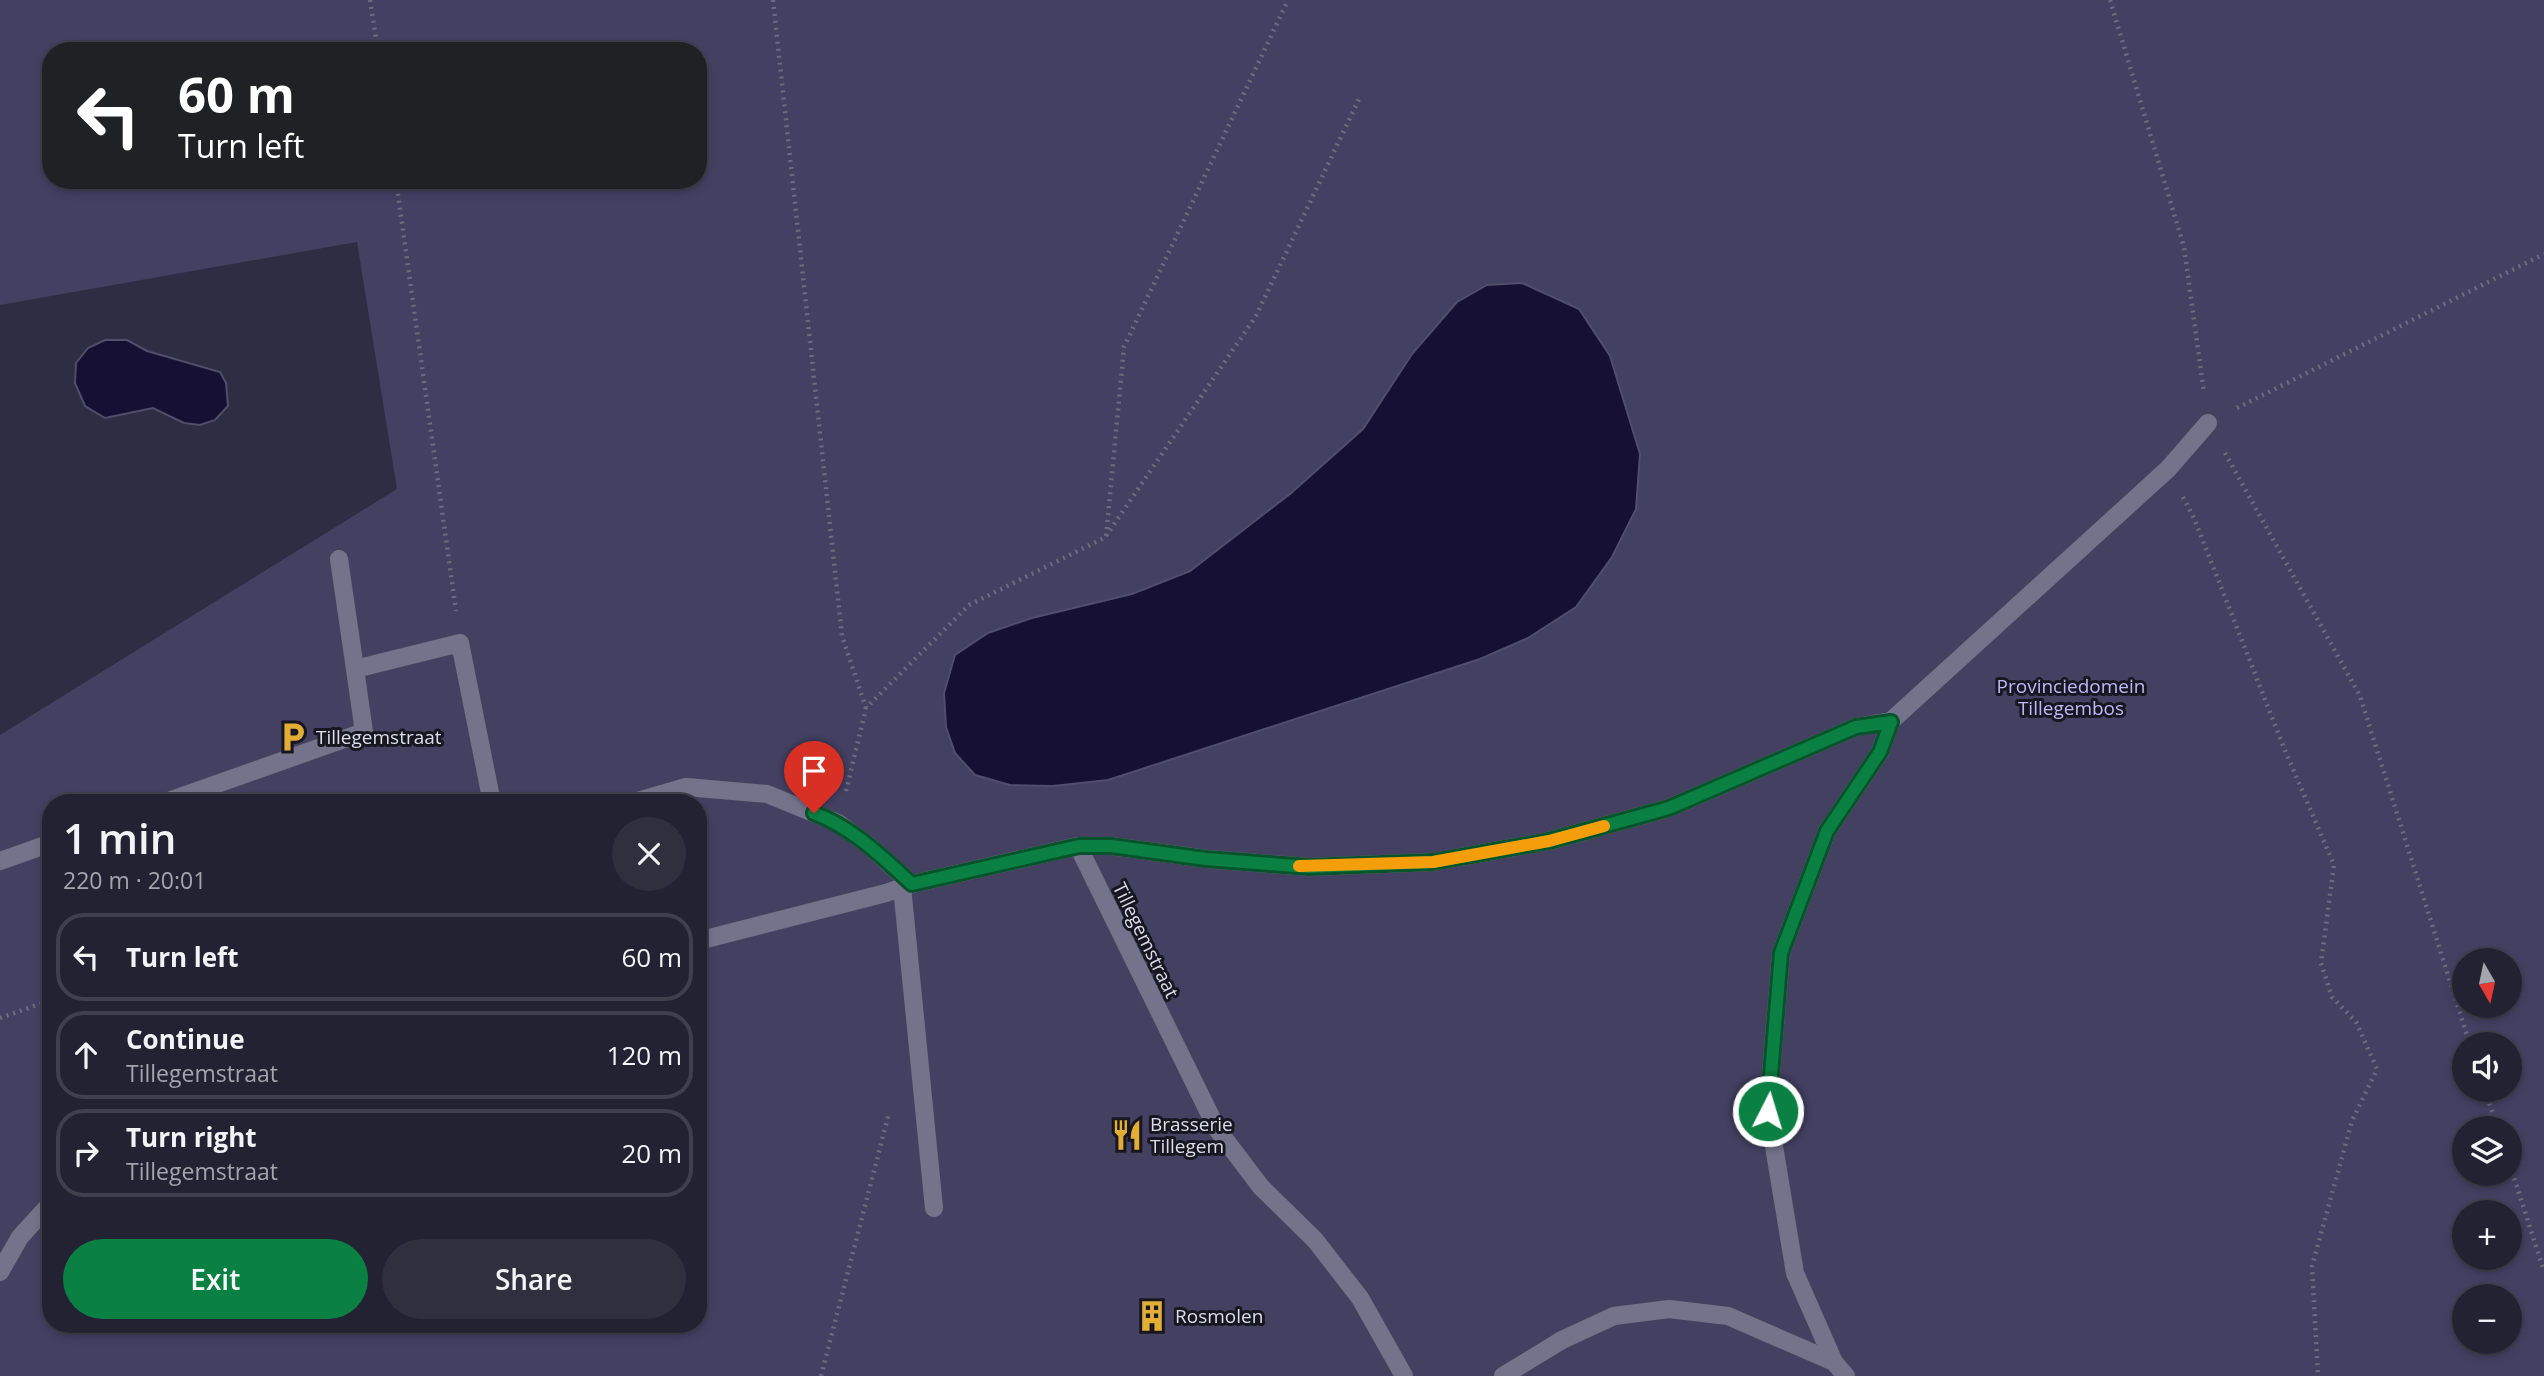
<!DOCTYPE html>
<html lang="en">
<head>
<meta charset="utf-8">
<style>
	body { margin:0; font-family:"Open Sans",sans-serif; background:#2f2f3e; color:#f1f3f6; height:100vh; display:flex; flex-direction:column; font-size:26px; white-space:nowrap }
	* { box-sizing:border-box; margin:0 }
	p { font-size:23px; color:#a3a4ac }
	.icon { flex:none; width:38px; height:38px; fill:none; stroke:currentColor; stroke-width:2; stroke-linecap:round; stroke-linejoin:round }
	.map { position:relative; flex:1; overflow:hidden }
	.details { position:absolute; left:42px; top:794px; width:665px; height:539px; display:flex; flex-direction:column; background:#232232; border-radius:28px; box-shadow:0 4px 10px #0003,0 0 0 2px #403f4d }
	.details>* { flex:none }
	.guide { position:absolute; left:42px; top:42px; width:665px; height:147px; border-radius:28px; box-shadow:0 4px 10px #0003,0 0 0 2px #403f4d; background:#202124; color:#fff; overflow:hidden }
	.needle { width:46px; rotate:171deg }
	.buttons { position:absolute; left:2452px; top:948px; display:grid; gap:14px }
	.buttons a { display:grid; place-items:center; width:70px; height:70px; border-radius:50%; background:#232232; box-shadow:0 4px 10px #0003,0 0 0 2px #403f4d; font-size:35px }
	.pin { position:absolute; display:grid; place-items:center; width:60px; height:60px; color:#fff; margin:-72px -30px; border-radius:50% 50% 50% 0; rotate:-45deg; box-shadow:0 0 7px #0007 }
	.pin .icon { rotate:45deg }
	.me { position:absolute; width:77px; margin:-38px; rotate:5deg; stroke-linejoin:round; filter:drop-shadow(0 0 5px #0008) }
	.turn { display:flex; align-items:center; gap:24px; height:147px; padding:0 21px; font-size:32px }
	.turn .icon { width:91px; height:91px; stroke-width:2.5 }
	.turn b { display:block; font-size:49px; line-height:60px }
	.round { display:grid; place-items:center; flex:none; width:74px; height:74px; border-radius:37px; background:#2f2f3e }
	.summary { display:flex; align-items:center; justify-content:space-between; height:119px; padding:0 21px }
	h1 { font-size:42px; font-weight:600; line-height:52px }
	.cta { display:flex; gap:14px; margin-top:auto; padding:14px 21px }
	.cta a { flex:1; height:80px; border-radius:42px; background:#0b8043; color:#fff; font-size:28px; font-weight:600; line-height:80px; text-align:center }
	.cta a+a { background:#2f2f3e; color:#f1f3f6 }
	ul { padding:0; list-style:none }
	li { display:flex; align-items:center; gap:21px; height:88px; margin:0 14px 10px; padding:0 7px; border:4px solid #403f4d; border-radius:28px }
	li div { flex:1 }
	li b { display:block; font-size:26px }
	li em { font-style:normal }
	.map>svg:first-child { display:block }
	.green { fill:#434062; fill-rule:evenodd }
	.water { fill:#161032; stroke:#524d6a; stroke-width:2 }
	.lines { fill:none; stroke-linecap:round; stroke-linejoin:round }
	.service-casing { stroke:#4a495b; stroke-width:19 }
	.path { stroke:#6d6b7f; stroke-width:4.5; stroke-dasharray:2 5; stroke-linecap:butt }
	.service { stroke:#75738c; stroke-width:18 }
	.route-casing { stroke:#07532c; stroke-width:18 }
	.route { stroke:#0b8043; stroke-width:12 }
	.slow { stroke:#f59e0b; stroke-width:12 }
	.labels { text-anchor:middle; stroke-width:6; stroke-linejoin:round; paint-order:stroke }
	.park-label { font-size:19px; fill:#bdb8fb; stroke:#181721 }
	.poi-label { font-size:19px; fill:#dddceb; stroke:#181721; text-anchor:start }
	.street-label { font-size:19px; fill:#dddceb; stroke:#181721 }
</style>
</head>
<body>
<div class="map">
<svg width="2544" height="1376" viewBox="0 0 2544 1376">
	<rect width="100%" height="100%" fill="#2f2d43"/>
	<path class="green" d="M0,0h2544v1376h-2544v-641l397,-246 -40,-247 -357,63zM51,51h647v129h-647zM1522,283l57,26 31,47 30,97 -112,185 -48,21 -372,121 -153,-125 33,-22 44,-15 100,-24 58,-23 100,-77 73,-65 49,-75 45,-51zM51,803h647v522h-647zM2464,961h46v45h-46zM2464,1045h46v45h-46zM2464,1129h46v45h-46zM2464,1213h46v45h-46zM2464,1297h46v45h-46z"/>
	<g class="water">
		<path d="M1522,283l57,26 31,47 30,98 -4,55 -24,48 -36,50 -48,31 -48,21 -372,121 -55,6 -43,-1 -35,-10 -20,-22 -9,-26 -2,-34 11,-38 33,-22 44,-15 100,-24 58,-23 100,-77 73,-65 49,-75 45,-52 30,-17z"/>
		<path d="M105,340h22l20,11 73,21 6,11 2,23 -13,14 -15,5 -16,-2 -31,-15 -48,10 -20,-12 -10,-23 1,-20 12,-15z"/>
	</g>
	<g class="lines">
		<defs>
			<g id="service">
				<path d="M339,559l16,110"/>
				<path d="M163,803l201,-71 -9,-63 105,-26 32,160"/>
				<path d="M631,803l55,-16 81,7 71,29 30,22 44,39"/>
				<path d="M1078,846l139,283 44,58 54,53 45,58 44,78"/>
				<path d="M0,861l51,-18"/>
				<path d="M902,887l32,321"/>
				<path d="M698,941l188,-48 26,-9 166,-38h33l96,13 102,8 124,-5 116,-21 120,-33 187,-81 35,-6 277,-252 40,-46"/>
				<path d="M0,1272l20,-35 31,-34"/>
				<path d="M1834,1362l-39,-89 -27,-163 13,-157 46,-122 53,-79 11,-31"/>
				<path d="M1503,1376l59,-36 52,-24 55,-7 59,7 106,46 12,14"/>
			</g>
		</defs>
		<use href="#service" class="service-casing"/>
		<g class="path">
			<path d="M370,0l8,51"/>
			<path d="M773,0l69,636 24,72"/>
			<path d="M2110,0l74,247 20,146"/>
			<path d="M396,180l60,431"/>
			<path d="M2237,408l307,-154"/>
			<path d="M2225,453l135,243 110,349"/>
			<path d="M2183,497l11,21 90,230 50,117 -13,98 11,34 24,25 21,47 -25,52 -40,145 6,110"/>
			<path d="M1106,536l150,-220 103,-217"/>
			<path d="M846,791l20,-83 103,-103 137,-68 18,-190 164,-347"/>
			<path d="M0,1018l51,-18"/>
			<path d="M2485,1090l13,39"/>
			<path d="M2510,1165l34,106"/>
			<path d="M821,1376l68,-263"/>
		</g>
		<use href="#service" class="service"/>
	</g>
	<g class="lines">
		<defs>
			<path id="route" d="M814,813c39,15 67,43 98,71l167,-38h32l95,13 103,8 124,-5 116,-21 120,-33 187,-81 35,-5 -11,30 -53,79 -46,122 -13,158"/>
		</defs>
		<use href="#route" class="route-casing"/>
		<use href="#route" class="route"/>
		<path class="slow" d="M1299,866l134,-4 116,-21 55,-15"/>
	</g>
	<defs>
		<symbol id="parking-bare" viewBox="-9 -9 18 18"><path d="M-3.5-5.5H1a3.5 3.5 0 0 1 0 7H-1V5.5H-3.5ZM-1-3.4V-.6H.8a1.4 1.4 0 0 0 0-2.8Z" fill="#e2ae34" stroke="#181721" stroke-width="2.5" paint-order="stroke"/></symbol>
		<symbol id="restaurant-bare" viewBox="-9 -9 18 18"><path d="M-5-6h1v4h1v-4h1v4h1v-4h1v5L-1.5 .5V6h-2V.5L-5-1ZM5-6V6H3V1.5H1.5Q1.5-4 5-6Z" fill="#e2ae34" stroke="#181721" stroke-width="2.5" paint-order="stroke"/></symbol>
		<symbol id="building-bare" viewBox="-9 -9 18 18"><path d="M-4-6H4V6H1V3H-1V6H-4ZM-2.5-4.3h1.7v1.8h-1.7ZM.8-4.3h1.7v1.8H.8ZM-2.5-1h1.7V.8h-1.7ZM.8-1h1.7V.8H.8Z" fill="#e2ae34" stroke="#181721" stroke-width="2.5" paint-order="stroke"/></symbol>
	</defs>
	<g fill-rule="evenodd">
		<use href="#parking-bare" x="271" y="715" width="44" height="44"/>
		<use href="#restaurant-bare" x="1105" y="1113" width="44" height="44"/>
		<use href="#building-bare" x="1130" y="1294" width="44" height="44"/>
	</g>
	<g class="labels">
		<g class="park-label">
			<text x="2071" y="693">Provinciedomein<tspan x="2071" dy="22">Tillegembos</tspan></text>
		</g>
		<g class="poi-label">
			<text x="316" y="744">Tillegemstraat</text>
			<text x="1150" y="1131">Brasserie<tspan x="1150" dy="22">Tillegem</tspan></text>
			<text x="1175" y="1323">Rosmolen</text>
		</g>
		<g class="street-label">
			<text transform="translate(1146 940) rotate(64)" y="7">Tillegemstraat</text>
		</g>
	</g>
</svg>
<div class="buttons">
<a><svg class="needle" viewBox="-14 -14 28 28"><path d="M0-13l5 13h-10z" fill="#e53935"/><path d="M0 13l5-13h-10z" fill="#a3a4ac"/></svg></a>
<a><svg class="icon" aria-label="sound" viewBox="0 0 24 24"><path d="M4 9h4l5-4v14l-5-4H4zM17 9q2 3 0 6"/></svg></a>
<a><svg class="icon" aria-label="layers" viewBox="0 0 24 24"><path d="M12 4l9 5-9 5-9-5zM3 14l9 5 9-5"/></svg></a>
<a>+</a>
<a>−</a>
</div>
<div class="pin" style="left:814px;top:813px;background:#d93025"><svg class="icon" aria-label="arrive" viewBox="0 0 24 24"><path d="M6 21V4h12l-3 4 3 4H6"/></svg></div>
<svg class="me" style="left:1768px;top:1111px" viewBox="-20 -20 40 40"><circle r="17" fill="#0b8043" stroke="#fff" stroke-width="3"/><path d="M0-11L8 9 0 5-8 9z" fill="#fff"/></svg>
<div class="guide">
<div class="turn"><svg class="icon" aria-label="left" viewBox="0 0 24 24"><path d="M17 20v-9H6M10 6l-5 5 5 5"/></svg><div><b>60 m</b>Turn left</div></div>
</div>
<section class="details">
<div class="summary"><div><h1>1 min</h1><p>220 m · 20:01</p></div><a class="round"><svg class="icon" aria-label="close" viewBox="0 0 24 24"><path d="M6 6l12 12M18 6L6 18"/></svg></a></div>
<ul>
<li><svg class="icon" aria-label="left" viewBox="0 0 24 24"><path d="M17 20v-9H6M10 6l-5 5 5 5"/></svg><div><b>Turn left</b></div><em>60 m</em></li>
<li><svg class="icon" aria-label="ahead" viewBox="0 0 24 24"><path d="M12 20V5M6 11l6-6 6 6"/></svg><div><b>Continue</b><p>Tillegemstraat</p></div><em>120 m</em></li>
<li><svg class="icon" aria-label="right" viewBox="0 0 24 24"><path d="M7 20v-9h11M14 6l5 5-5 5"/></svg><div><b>Turn right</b><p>Tillegemstraat</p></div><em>20 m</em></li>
</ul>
<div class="cta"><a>Exit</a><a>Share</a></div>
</section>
</div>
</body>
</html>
